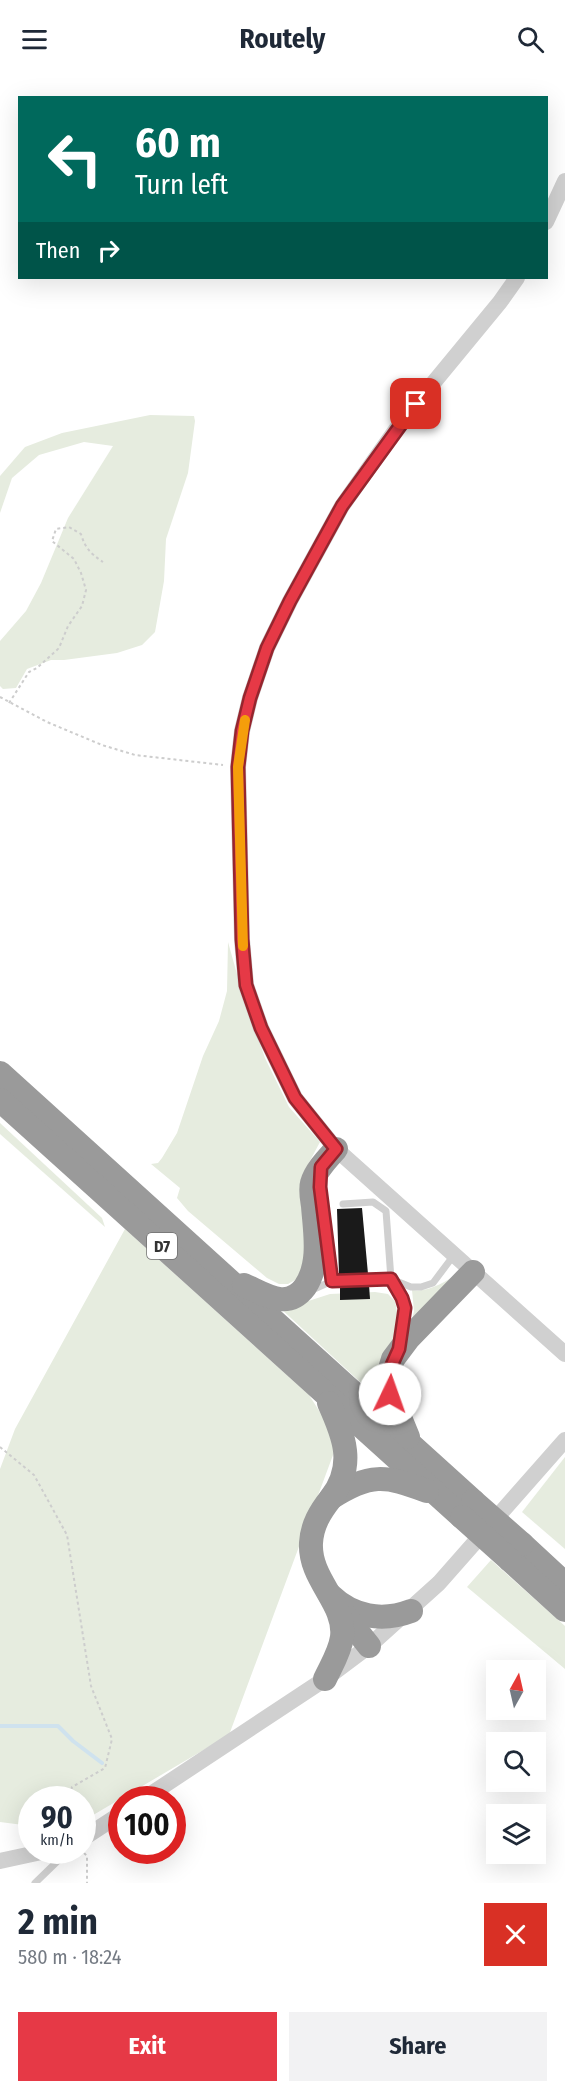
<!DOCTYPE html>
<html lang="en">
<head>
<meta charset="utf-8">
<style>
	body { margin:0; font-family:"Fira Sans Condensed",sans-serif; background:#f2f2f3; color:#1f2937; height:100vh; display:flex; flex-direction:column; font-size:22px; white-space:nowrap }
	* { box-sizing:border-box; margin:0 }
	p { font-size:20px; color:#747a83 }
	.icon { flex:none; width:33px; height:33px; fill:none; stroke:currentColor; stroke-width:2; stroke-linecap:round; stroke-linejoin:round }
	.map { position:relative; height:1805px; overflow:hidden }
	.details { display:flex; flex-direction:column; background:#fff; flex:1 }
	.details>* { flex:none }
	.top-card { position:absolute; left:18px; top:18px; width:530px; height:183px; border-radius:0px; box-shadow:0 6px 24px #0002; background:#00695c; color:#fff; overflow:hidden }
	.needle { width:39px; rotate:8deg }
	.buttons { position:absolute; left:486px; top:1582px; display:grid; gap:12px }
	.buttons a { display:grid; place-items:center; width:60px; height:60px; border-radius:0px; background:#fff; box-shadow:0 6px 24px #0002; font-size:30px }
	.speed { position:absolute; left:18px; top:1708px; display:flex; gap:12px; font-size:30px; font-weight:700; text-align:center }
	.speed>* { display:grid; place-content:center; width:78px; height:78px; border-radius:50%; background:#fff; box-shadow:0 6px 24px #0002; line-height:1 }
	.speed small { font-size:15px; font-weight:400 }
	.speed .limit { border:9px solid #d22; background:#fff; color:#111 }
	.pin { position:absolute; display:grid; place-items:center; width:51px; height:51px; color:#fff; margin:-26px; border-radius:12px; box-shadow:0 3px 9px #0006 }
	.me { position:absolute; width:66px; margin:-33px; rotate:3deg; stroke-linejoin:round; filter:drop-shadow(0 0 4px #0008) }
	.turn { display:flex; align-items:center; gap:21px; height:126px; padding:0 18px; font-size:27px }
	.turn .icon { width:78px; height:78px; stroke-width:2.5 }
	.turn b { display:block; font-size:42px; line-height:51px }
	.then { display:flex; align-items:center; height:57px; padding:0 18px; background:#0003; gap:12px; font-size:22px }
	.round { display:grid; place-items:center; flex:none; width:63px; height:63px; border-radius:0px; background:#f2f2f3 }
	.head { display:flex; align-items:center; justify-content:space-between; height:102px; padding:0 18px }
	h1 { font-size:36px; font-weight:700; line-height:45px }
	.cta { display:flex; gap:12px; margin-top:auto; padding:12px 18px }
	.cta a { flex:1; height:69px; border-radius:0px; background:#e63946; color:#fff; font-size:24px; font-weight:700; line-height:69px; text-align:center }
	.cta a+a { background:#f2f2f3; color:#1f2937 }
	header { display:flex; justify-content:space-between; align-items:center; height:78px; padding:0 18px; background:#fff; font-size:27px; font-weight:700 }
	.map>svg:first-child { display:block }
	.green { fill:#e6ecdf }
	.lines { fill:none; stroke-linecap:round; stroke-linejoin:round }
	.stream { stroke:#cfe2ee; stroke-width:4 }
	.building { fill:#1a1a1a }
	.path { stroke:#cdcdcd; stroke-width:2; stroke-dasharray:3 3; stroke-linecap:butt }
	.service { stroke:#d0d0d0; stroke-width:7 }
	.tertiary { stroke:#d0d0d0; stroke-width:16 }
	.motorway { stroke:#9a9a9a; stroke-width:24 }
	.motorway-bridge { stroke:#9a9a9a; stroke-width:24 }
	.route-casing { stroke:#96252e; stroke-width:15 }
	.route { stroke:#e63946; stroke-width:10 }
	.slow { stroke:#f59e0b; stroke-width:10 }
	.labels { text-anchor:middle; stroke-width:6; stroke-linejoin:round; paint-order:stroke }
	.shield { fill:#fff; stroke:#707070; stroke-width:1.5 }
	.shield-label { font-size:16px; font-weight:bold; fill:#333 }
</style>
</head>
<body>
<header><svg class="icon" aria-label="menu" viewBox="0 0 24 24"><path d="M4 6h16M4 12h16M4 18h16"/></svg>Routely<svg class="icon" aria-label="search" viewBox="0 0 24 24"><circle cx="10" cy="10" r="6"/><path d="M15 15l6 6"/></svg></header>
<div class="map">
<svg width="565" height="1805" viewBox="0 0 565 1805">
	<rect width="100%" height="100%" fill="#fff"/>
	<g class="green">
		<path d="M150,337l44,1 1,5 -7,52 -22,66 -2,42 -9,51 -13,13 -25,8 -53,7h-13l-24,9 -11,19 -13,1 -3,-3v-45l26,-30 15,-28 27,-65 45,-72 -29,-4 -45,13 -27,23 -12,35v-37l25,-29 37,-14z"/>
		<path d="M228,864l16,57 21,59 24,49 31,35 -15,28 6,74 -14,35 -9,5h-9l-12,-6 -79,-67 -11,-13 3,-10 -29,-24 7,-1 4,-5 15,-25 26,-77 16,-35 8,-30z"/>
		<path d="M0,1045l102,95 3,9 -105,-93z"/>
		<path d="M125,1151l184,166 16,25 11,27 -107,288 -146,86 -1,-21h-50l-1,26 -31,-4v-353l15,-40z"/>
		<path d="M460,1195l-49,51 3,-13 -2,-21c17,3 33,-9 48,-17z"/>
		<path d="M375,1214l13,2 7,7 4,21 -15,82 -105,-97 17,-2 34,-11z"/>
		<path d="M565,1379v92l-43,-37z"/>
		<path d="M491,1482l74,66v43l-98,-82z"/>
	</g>
	<g class="lines">
		<path class="stream" d="M0,1648h58l15,15 29,22"/>
	</g>
	<g class="building">
		<path d="M362,1130l6,66 -29,1 -2,-66z"/>
		<path d="M369,1207l1,14 -30,1v-14z"/>
	</g>
	<g class="lines">
		<g class="path">
			<path d="M0,619l47,25 55,23 33,10 88,10"/>
			<path d="M9,625l20,-31 8,-4 22,-20 9,-22 14,-20 4,-16 -5,-17 -7,-14 -22,-18 4,-12 13,-2 12,7c4,14 10,20 22,28"/>
			<path d="M0,1369l34,28 33,60 24,151 21,53 -7,29 -33,19 -3,13"/>
			<path d="M84,1775l3,3v27"/>
		</g>
		<g class="service">
			<path d="M343,1126l30,-2 13,9 5,68 11,19 3,10 -3,27"/>
			<path d="M327,1164l5,39"/>
			<path d="M312,1212l20,-9 59,-2 20,8h10l12,-4 21,-28"/>
			<path d="M35,1805l33,-32"/>
		</g>
		<g class="tertiary">
			<path d="M546,144l19,-41"/>
			<path d="M517,200l-17,24 -98,119 -60,85 -52,95 -23,47 -17,50 -8,33 -4,36 4,173 4,45 15,43 34,70 41,51 229,205"/>
			<path d="M142,1722l183,-121 44,-33 70,-63 126,-143"/>
			<path d="M82,1761l40,-26"/>
			<path d="M0,1783l46,-10"/>
		</g>
		<g class="motorway">
			<path d="M0,995l473,428"/>
			<path d="M0,1022l462,417"/>
			<path d="M244,1207c21,9 43,26 61,2 16,-24 10,-54 8,-81 -1,-7 -3,-16 -1,-23 4,-13 15,-24 24,-34"/>
			<path d="M408,1359l-18,-44v-24l3,-10 15,-20 65,-67"/>
			<path d="M331,1420c39,-25 54,-23 96,-7"/>
			<path d="M522,1466l43,40"/>
			<path d="M510,1482l55,50"/>
			<path d="M330,1517c23,22 52,27 81,16"/>
			<path d="M339,1530l30,38"/>
			<path d="M325,1601c6,-13 15,-27 17,-42 4,-34 -33,-57 -31,-94 1,-18 9,-31 20,-45 25,-33 13,-62 -2,-95"/>
		</g>
		<g class="motorway-bridge">
			<path d="M473,1423l49,43"/>
			<path d="M462,1439l48,43"/>
		</g>
	</g>
	<g class="lines">
		<defs>
			<path id="route" d="M390,1316v-25l9,-20 6,-41 -3,-10 -11,-19 -59,2 -12,-94 1,-20 15,-18 -41,-51 -34,-70 -15,-43 -4,-46 -4,-172 4,-36 8,-33 17,-50 23,-47 52,-95 74,-102"/>
		</defs>
		<use href="#route" class="route-casing"/>
		<use href="#route" class="route"/>
		<path class="slow" d="M243,868l-5,-179 7,-47"/>
	</g>
	<g class="labels">
		<rect class="shield" x="147" y="1155" width="30" height="26" rx="4.5"/>
		<g class="shield-label">
			<text x="162" y="1174">D7</text>
		</g>
	</g>
</svg>
<div class="buttons">
<a><svg class="needle" viewBox="-14 -14 28 28"><path d="M0-13l5 13h-10z" fill="#e53935"/><path d="M0 13l5-13h-10z" fill="#747a83"/></svg></a>
<a><svg class="icon" aria-label="search" viewBox="0 0 24 24"><circle cx="10" cy="10" r="6"/><path d="M15 15l6 6"/></svg></a>
<a><svg class="icon" aria-label="layers" viewBox="0 0 24 24"><path d="M12 4l9 5-9 5-9-5zM3 14l9 5 9-5"/></svg></a>
</div>
<div class="speed"><div>90<small>km/h</small></div><div class="limit">100</div></div>
<div class="pin" style="left:416px;top:326px;background:#d93025"><svg class="icon" aria-label="arrive" viewBox="0 0 24 24"><path d="M6 21V4h12l-3 4 3 4H6"/></svg></div>
<svg class="me" style="left:390px;top:1316px" viewBox="-20 -20 40 40"><circle r="19" fill="#fff"/><path d="M0-13L10 11 0 6-10 11z" fill="#e63946"/></svg>
<div class="top-card">
<div class="turn"><svg class="icon" aria-label="left" viewBox="0 0 24 24"><path d="M17 20v-9H6M10 6l-5 5 5 5"/></svg><div><b>60 m</b>Turn left</div></div>
<div class="then">Then<svg class="icon" aria-label="right" viewBox="0 0 24 24"><path d="M7 20v-9h11M14 6l5 5-5 5"/></svg></div>
</div>
</div>
<section class="details">
<div class="head"><div><h1>2 min</h1><p>580 m · 18:24</p></div><a class="round" style="background:#d93025;color:#fff"><svg class="icon" aria-label="close" viewBox="0 0 24 24"><path d="M6 6l12 12M18 6L6 18"/></svg></a></div>
<div class="cta"><a>Exit</a><a>Share</a></div>
</section>
</body>
</html>
